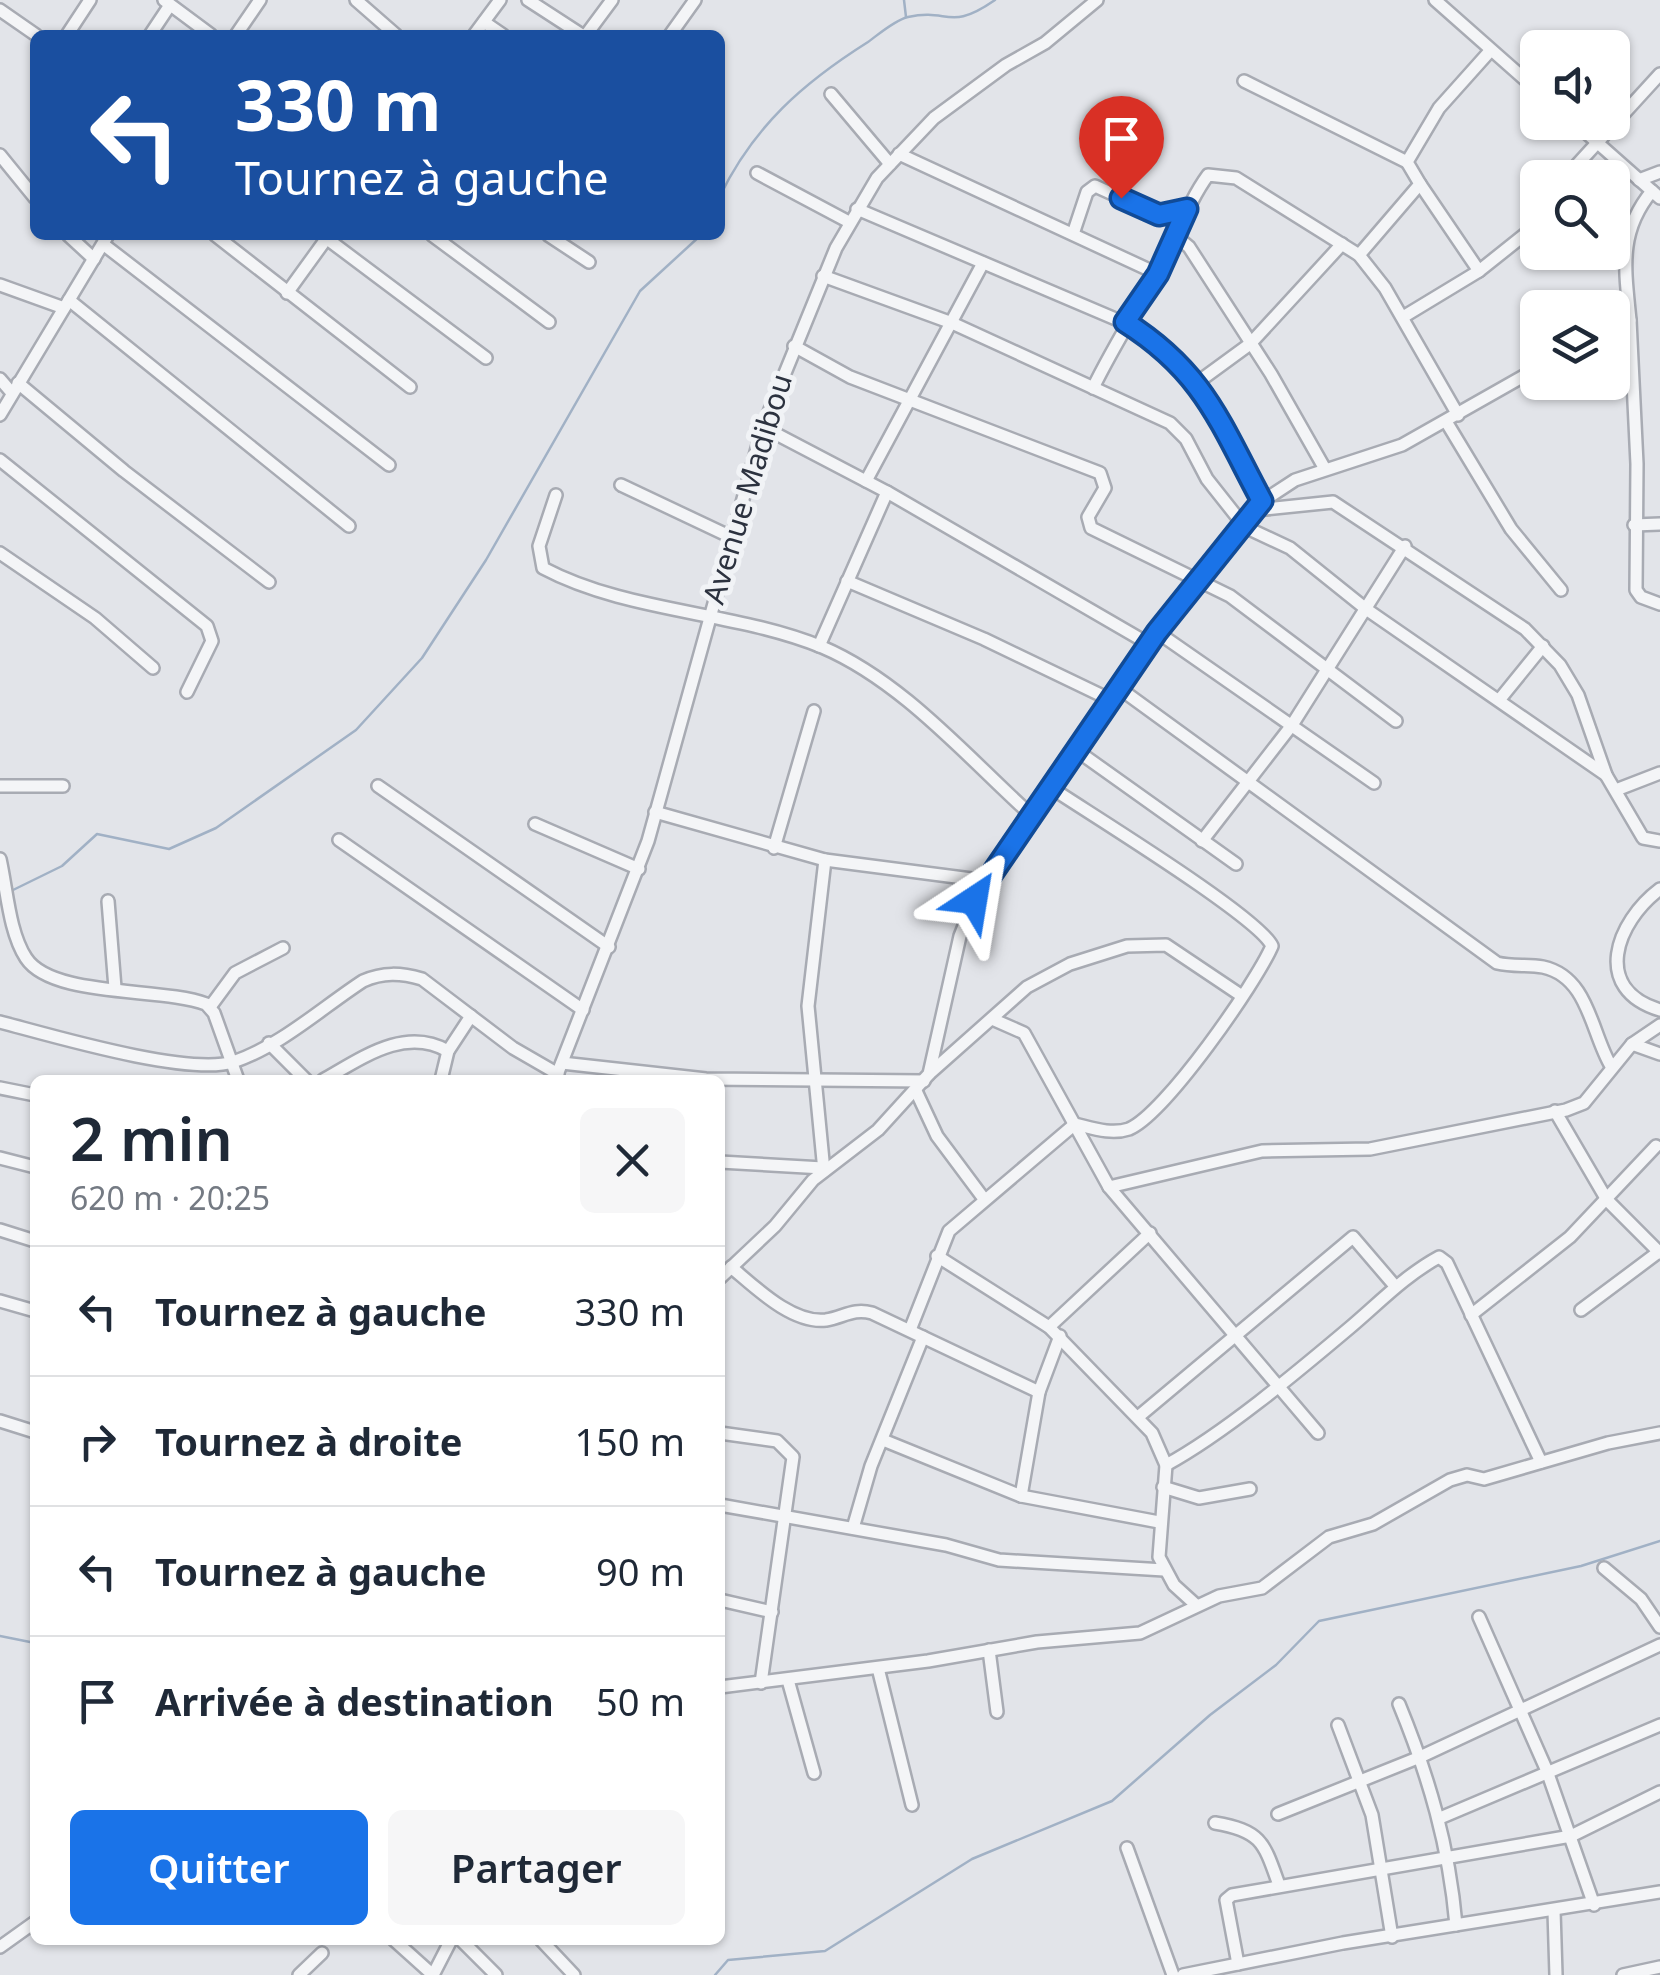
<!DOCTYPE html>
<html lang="fr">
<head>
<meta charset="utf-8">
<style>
	body { margin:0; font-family:"Noto Sans",sans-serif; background:#f6f6f7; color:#1f2937; height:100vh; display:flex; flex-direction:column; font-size:38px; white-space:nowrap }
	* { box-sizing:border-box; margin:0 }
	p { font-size:32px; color:#747a83 }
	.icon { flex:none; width:55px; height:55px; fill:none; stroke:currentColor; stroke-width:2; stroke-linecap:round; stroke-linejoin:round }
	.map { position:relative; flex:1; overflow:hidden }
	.details { position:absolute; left:30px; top:1075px; width:695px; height:870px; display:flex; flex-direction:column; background:#fff; border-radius:15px; box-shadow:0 2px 8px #0004 }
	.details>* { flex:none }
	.hud { position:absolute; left:30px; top:30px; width:695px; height:210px; border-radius:15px; box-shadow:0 2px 8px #0004; background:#1a4fa0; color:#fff; overflow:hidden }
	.buttons { position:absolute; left:1520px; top:30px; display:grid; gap:20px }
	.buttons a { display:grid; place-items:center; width:110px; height:110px; border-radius:15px; background:#fff; box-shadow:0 2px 8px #0004; font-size:50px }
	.pin { position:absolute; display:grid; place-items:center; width:85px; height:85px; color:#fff; margin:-102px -42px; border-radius:50% 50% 50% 0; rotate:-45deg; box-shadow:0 0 10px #0007 }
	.pin .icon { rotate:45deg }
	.me { position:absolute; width:110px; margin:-55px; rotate:33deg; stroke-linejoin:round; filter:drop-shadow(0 0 8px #0008) }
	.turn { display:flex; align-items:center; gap:35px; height:210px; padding:0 40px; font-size:45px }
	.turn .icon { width:130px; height:130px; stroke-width:2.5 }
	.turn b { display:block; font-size:70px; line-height:85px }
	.round { display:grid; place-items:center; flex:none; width:105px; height:105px; border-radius:15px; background:#f6f6f7 }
	.overview { display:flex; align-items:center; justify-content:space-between; height:170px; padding:0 40px }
	h1 { font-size:60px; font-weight:600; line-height:75px }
	.primary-button { display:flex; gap:20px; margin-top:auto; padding:20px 40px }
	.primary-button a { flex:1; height:115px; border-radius:15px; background:#1a73e8; color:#fff; font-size:40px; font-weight:600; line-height:115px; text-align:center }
	.primary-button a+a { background:#f6f6f7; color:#1f2937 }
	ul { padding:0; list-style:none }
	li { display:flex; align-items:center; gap:30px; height:130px; padding:0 40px; border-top:2px solid #e0e1e3 }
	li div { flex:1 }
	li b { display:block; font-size:38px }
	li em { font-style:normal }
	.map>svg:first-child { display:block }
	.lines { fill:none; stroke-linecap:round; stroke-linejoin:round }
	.stream { stroke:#a1b1c5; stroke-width:2.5 }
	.minor-casing { stroke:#a8abb3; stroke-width:16 }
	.minor { stroke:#f4f5f7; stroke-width:11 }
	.route-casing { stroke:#114b97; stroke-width:25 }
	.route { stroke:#1a73e8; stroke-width:18 }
	.labels { text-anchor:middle; stroke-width:10; stroke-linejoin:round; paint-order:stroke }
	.street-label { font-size:30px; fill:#2c323f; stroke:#f1f3f6 }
</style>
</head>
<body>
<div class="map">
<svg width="1660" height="1975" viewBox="0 0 1660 1975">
	<rect width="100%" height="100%" fill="#e2e4e9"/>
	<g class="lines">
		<g class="stream">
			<path d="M904,0l2,17"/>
			<path d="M720,196c34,-70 83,-113 148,-154 11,-8 27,-22 40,-25 42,-9 41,15 87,-17"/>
			<path d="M11,891l51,-25 35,-32 72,15 47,-21 140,-98 66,-72 64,-98 154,-269 61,-56"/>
			<path d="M0,1636l35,7"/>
			<path d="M715,1975l13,-15 97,-9 147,-92 140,-58 98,-86 66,-50 43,-44 262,-55 79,-25"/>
		</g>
		<defs>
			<g id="minor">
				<path d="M164,0l47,35"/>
				<path d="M356,0l40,35"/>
				<path d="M528,0l54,35"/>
				<path d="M1435,0l103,91"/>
				<path d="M0,10l36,25"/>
				<path d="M484,22l19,13"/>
				<path d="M67,35l23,-35"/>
				<path d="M150,35l20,-30"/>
				<path d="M236,35l24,-35"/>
				<path d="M474,35l26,-35"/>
				<path d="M586,35l26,-35"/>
				<path d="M670,35l25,-35"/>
				<path d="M1244,81l163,81"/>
				<path d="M831,94l59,70"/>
				<path d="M1574,122l78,69"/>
				<path d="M899,154l259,120"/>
				<path d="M0,155l35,43"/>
				<path d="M757,173l92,49"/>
				<path d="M1565,178l95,-104"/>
				<path d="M1639,180l21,-8"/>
				<path d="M857,209l268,114c79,49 94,101 138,178"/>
				<path d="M1073,234l14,-42 8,-6 64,29 28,-6"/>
				<path d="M68,235l26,24"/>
				<path d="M215,235l195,152"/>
				<path d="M322,235l164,123"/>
				<path d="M432,235l117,87"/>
				<path d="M548,235l41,27"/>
				<path d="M1177,237l12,10 82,127 54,95"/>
				<path d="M103,244l286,221"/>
				<path d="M1359,255l61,-71 -13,-22 32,-54 51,-57"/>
				<path d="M1479,271l59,-47"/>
				<path d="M823,276l129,47 218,100 16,16 21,40 38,48 45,21 76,61 240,166"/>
				<path d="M0,285l64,23"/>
				<path d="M287,293l42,-58"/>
				<path d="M69,300l280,226"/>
				<path d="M1403,317l76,-46 -59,-87"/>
				<path d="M1630,320l7,144 -1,126 5,7 19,7"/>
				<path d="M1612,329l18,-9c-5,-51 -12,-88 22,-129l8,7"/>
				<path d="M794,346l56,31 250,96 5,15 -17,29 3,11 139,68 166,125"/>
				<path d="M0,379l12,14"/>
				<path d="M1198,382l52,-38 92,-100"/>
				<path d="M18,383l106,88 145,111"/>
				<path d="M1093,388c20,-41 43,-77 65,-116 19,-32 28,-67 50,-97l28,3 123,77 26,33 73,127"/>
				<path d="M0,415l108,-180"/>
				<path d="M1447,423l64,106 50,61"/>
				<path d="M763,427l124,65 262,152"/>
				<path d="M0,460l207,166 5,15 -25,51"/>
				<path d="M866,481l117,-218"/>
				<path d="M621,485l110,52"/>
				<path d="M556,495l-17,51 4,22c85,45 191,43 279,79 80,34 145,110 208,167"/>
				<path d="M1256,510l77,-8 192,127 35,36 18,30 28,80 37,63 17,3"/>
				<path d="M1634,525l26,-1"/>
				<path d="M0,553l95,65 58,50"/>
				<path d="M847,581l137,58 127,61"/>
				<path d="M1157,632l217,151"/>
				<path d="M819,646l68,-154"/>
				<path d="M1119,688l378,275c16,4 31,1 46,4 46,10 48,66 68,99"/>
				<path d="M1500,699l43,-53"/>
				<path d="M1076,750l160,114"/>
				<path d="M0,786h63"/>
				<path d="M378,786l231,161"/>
				<path d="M1616,790l44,-17"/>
				<path d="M655,812l170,48 162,21"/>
				<path d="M535,824l104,45"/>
				<path d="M339,840l244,170"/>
				<path d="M1202,841l90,-116 113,-179"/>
				<path d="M774,848l40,-137"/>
				<path d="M0,859c7,31 9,73 26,99 26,40 136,29 180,46l8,9 24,67"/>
				<path d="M1660,889c-44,33 -69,100 0,121"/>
				<path d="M108,901l7,87"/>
				<path d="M210,1007l25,-34 48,-25"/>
				<path d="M992,1019l32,14 85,154 209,246"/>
				<path d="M0,1022c50,13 187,54 233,40 46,-15 90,-55 130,-81 20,-9 38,-8 59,-2l91,69 45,26"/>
				<path d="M269,1043l37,37"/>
				<path d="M1632,1044l28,10"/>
				<path d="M562,1063l144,16 218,2"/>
				<path d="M929,1074l98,-87 43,-23 57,-18 39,-1 76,51"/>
				<path d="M323,1080c39,-22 82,-54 125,-29"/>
				<path d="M441,1080l7,-29 23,-35"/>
				<path d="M555,1080l93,-239 115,-414 73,-179 41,-70 57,-60 72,-53 39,-22 52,-43"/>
				<path d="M0,1088l35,7"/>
				<path d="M916,1091l21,45 47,63"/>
				<path d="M1555,1111l52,89 53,53"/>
				<path d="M0,1158l35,9"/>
				<path d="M720,1162l103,6"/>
				<path d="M824,1171l-16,-165 17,-146"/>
				<path d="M1109,1187l153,-36 108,-2 196,-39 18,-7 48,-59 28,-19"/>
				<path d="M0,1230l35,11"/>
				<path d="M937,1256l112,71 103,106 14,32 -7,92 15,28 22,20"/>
				<path d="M731,1267c24,20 61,57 95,53 18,-3 27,-12 46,-7l167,79"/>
				<path d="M720,1278l55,-52 38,-46 65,-50 51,-56 31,-138 14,-35 183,-269 106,-131 32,-21 107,-35 136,-77"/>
				<path d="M0,1301l35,10"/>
				<path d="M1581,1310l79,-59"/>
				<path d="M1471,1315l99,-78 86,-91"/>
				<path d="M1049,1327l101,-94"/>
				<path d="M910,1330l39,-99 126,-107c17,4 36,11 54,5 36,-15 127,-146 143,-183 -13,-29 -185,-134 -222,-159"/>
				<path d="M1138,1417l215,-180 42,49"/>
				<path d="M0,1421l35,11"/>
				<path d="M720,1433l57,8 16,16 -32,226"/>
				<path d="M883,1440l138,56 138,26"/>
				<path d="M1166,1465c57,-31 130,-92 181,-135 30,-25 57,-54 92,-73l8,6 94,199"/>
				<path d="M1163,1487l36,11 51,-9"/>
				<path d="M1021,1496l18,-104 21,-56"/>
				<path d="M720,1505l226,40 53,15 165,10"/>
				<path d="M853,1528l18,-62 52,-129"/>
				<path d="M1604,1568l37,31 19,28"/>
				<path d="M720,1600l52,12"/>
				<path d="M1479,1617l68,154 47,134"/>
				<path d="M989,1650l8,62"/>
				<path d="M878,1668l34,137"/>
				<path d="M788,1680l26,93"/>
				<path d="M720,1687l208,-26 109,-19 103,-9 79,-37 43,-8 67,-51 44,-13 77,-44 17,-5 17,4 124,-36 52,-10"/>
				<path d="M1399,1704c30,73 50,142 57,221"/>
				<path d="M1338,1725l34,90 20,122"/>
				<path d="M1278,1814l142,-57 240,-112"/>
				<path d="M1440,1818l220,-93"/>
				<path d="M1215,1823c47,8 49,20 64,62"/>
				<path d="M1127,1848l46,127"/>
				<path d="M1554,1911l2,64"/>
				<path d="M394,1940l39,35"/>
				<path d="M461,1940l35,35"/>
				<path d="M541,1940l33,35"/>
				<path d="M0,1947l35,-25"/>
				<path d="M1238,1964l-12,-64 6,-5 339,-59 89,-44"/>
				<path d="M299,1975l23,-22"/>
				<path d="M433,1975l18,-35"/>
				<path d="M1183,1975l160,-32 317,-51"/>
				<path d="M1623,1975l37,-8"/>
			</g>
		</defs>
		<use href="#minor" class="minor-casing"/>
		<use href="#minor" class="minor"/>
	</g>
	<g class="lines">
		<defs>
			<path id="route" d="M974,900l183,-268 105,-131c-42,-78 -58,-129 -137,-179l33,-48 29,-65 -28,6 -38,-17"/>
		</defs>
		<use href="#route" class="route-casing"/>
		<use href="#route" class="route"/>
	</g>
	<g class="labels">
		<g class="street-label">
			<text transform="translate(748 489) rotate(-73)" y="10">Avenue Madibou</text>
		</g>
	</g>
</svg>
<div class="buttons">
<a><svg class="icon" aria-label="sound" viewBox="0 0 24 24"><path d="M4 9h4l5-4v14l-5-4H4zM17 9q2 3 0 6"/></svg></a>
<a><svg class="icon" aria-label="search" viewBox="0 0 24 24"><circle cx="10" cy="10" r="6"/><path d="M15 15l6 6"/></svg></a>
<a><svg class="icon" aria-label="layers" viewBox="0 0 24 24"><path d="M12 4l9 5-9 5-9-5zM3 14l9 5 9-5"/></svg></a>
</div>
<div class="pin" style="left:1121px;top:198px;background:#d93025"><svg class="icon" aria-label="arrive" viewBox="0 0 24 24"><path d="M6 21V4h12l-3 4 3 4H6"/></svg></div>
<svg class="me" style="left:974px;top:900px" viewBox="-20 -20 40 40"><path d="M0-17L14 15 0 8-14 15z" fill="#1a73e8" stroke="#fff" stroke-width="4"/></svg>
<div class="hud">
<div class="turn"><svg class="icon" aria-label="left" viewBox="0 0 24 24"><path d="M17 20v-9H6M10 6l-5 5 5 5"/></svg><div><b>330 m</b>Tournez à gauche</div></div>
</div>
<section class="details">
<div class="overview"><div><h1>2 min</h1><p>620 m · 20:25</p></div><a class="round"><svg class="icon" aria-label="close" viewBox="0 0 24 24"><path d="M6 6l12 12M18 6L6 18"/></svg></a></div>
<ul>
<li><svg class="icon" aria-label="left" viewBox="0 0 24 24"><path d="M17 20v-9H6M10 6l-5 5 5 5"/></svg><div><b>Tournez à gauche</b></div><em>330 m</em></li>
<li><svg class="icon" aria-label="right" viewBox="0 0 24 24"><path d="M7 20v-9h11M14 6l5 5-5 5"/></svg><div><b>Tournez à droite</b></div><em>150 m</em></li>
<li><svg class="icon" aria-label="left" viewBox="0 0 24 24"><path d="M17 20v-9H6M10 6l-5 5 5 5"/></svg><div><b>Tournez à gauche</b></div><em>90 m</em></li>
<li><svg class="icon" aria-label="arrive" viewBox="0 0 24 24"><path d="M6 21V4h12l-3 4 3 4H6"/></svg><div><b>Arrivée à destination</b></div><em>50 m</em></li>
</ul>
<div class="primary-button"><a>Quitter</a><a>Partager</a></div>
</section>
</div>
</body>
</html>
